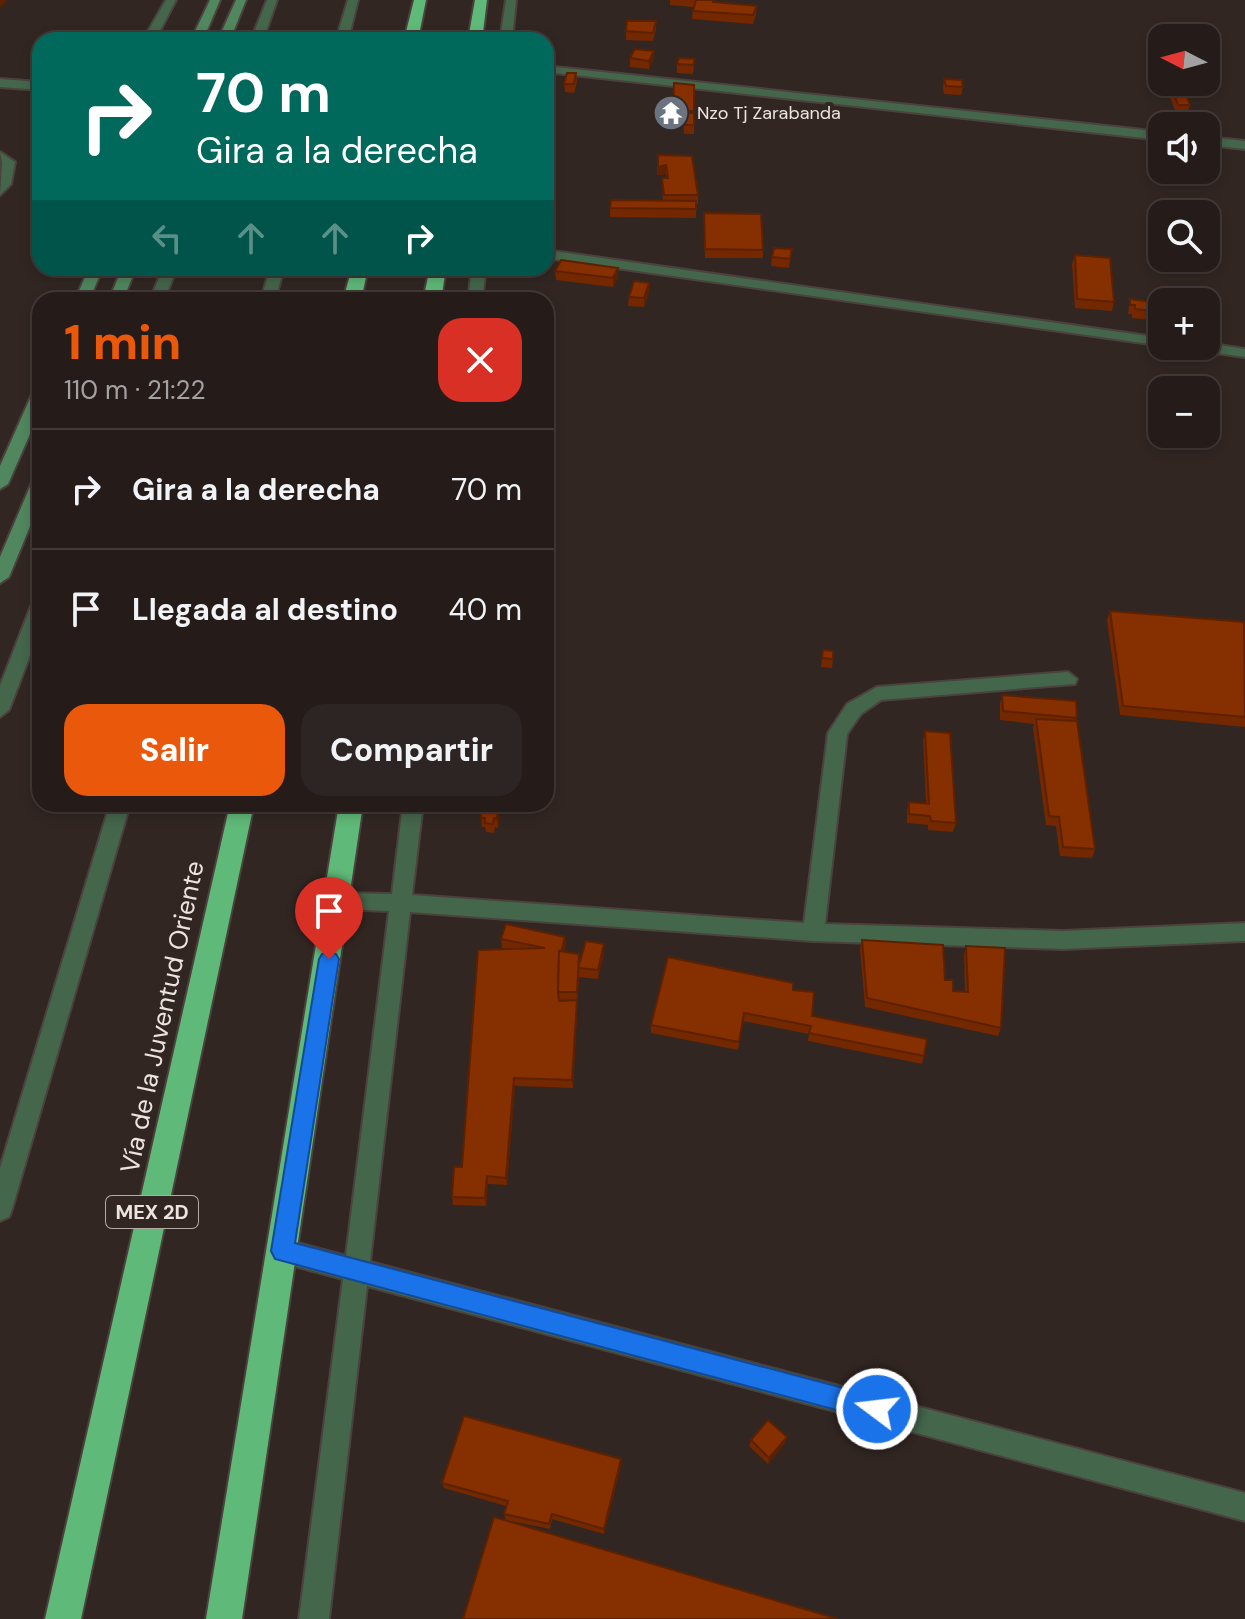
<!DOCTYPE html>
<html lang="es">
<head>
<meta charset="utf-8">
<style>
	body { margin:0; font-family:"DM Sans",sans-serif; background:#2d2523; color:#f1f3f6; height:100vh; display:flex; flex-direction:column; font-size:30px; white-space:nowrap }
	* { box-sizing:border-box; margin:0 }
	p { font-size:26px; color:#a3a1a2 }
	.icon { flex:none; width:44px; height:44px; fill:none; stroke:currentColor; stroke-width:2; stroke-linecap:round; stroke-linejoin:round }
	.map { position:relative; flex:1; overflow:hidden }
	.drawer { position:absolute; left:32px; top:292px; width:522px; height:520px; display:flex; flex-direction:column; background:#251c1a; border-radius:24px; box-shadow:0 4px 12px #0003,0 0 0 2px #423a39 }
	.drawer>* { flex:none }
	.guide { position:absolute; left:32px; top:32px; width:522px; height:244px; border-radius:24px; box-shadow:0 4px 12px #0003,0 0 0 2px #423a39; background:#00695c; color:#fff; overflow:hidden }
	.needle { width:52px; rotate:276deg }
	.buttons { position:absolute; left:1148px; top:24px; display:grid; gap:16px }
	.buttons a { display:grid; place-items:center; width:72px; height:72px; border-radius:16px; background:#251c1a; box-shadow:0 4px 12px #0003,0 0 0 2px #423a39; font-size:40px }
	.pin { position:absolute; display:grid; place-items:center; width:68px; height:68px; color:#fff; margin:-82px -34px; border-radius:50% 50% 50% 0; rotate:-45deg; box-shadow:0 0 8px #0007 }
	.pin .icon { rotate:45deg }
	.me { position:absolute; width:88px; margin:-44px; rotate:285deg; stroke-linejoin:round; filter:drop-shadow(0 0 6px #0008) }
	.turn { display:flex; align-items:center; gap:28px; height:168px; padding:0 32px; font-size:36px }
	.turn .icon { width:104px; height:104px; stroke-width:2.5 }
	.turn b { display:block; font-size:56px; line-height:68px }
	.lanes { display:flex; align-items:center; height:76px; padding:0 32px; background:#0003; justify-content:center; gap:40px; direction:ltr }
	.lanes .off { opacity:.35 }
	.round { display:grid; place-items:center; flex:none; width:84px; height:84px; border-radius:24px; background:#2d2523 }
	.headline { display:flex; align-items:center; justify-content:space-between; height:136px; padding:0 32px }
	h1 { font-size:48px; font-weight:800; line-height:60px; color:#ea580c }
	.primary-button { display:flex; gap:16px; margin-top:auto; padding:16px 32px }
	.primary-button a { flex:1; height:92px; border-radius:24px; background:#ea580c; color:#fff; font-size:32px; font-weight:800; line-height:92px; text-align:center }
	.primary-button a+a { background:#2d2523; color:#f1f3f6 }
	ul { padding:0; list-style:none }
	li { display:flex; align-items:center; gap:24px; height:120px; padding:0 32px; border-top:2px solid #423a39 }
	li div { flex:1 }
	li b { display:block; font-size:30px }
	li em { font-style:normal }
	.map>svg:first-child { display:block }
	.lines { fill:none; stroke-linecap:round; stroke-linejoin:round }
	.lane-casing { stroke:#4b413d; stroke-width:4 }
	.secondary-casing { stroke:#4b413d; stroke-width:4 }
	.highway-casing { stroke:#4b413d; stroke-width:4 }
	.lane { fill:#44664b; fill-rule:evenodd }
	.secondary { fill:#50875e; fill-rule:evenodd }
	.highway { fill:#5fb978; fill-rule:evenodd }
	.wall { fill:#732800 }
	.shaded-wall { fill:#5e2100 }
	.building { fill:#862f00; stroke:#5e2100; stroke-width:2 }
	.route { fill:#1a73e8; stroke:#114b97; stroke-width:2 }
	.labels { text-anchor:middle; stroke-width:8; stroke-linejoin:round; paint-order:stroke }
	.far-poi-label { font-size:18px; fill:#ebe4e1; stroke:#312622; text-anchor:start }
	.shield { fill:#312622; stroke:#b3aba8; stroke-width:2 }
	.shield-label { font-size:20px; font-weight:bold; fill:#ebe4e1 }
	.near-street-label { font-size:26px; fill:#ebe4e1; stroke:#312622 }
</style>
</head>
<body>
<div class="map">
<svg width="1245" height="1619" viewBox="0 0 1245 1619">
	<rect width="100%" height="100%" fill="#312622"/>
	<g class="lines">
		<defs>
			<g id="lane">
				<path d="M166,0h10l-21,40h-12z"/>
				<path d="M267,0h10l-14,40h-12z"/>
				<path d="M348,0h10l-10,40h-12z"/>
				<path d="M506,0h10l-4,40h-12z"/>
				<path d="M546,66l616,66v8l-616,-68z"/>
				<path d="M0,79l40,3v8l-40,-3z"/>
				<path d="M1206,137l39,4v8l-39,-4z"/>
				<path d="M0,152l15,10 -4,22 -11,11 2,-32z"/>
				<path d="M546,250l616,88 2,8 -618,-88z"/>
				<path d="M163,268h14l-13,32h-14z"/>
				<path d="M270,268h14l-9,32h-14z"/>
				<path d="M472,268h14l-4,32h-14z"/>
				<path d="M1206,343l39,6v8l-52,-7 -7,-4h20z"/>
				<path d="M40,600v29l-31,81 -9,7v-31l31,-80z"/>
				<path d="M1068,672l9,7 -2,5 -194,16 -20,14 -14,20 -22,190 238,7 182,-8v18l-182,8 -250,-8 -403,-29 -40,350 875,231v28l-878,-235 -38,333h-30l44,-340 -60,-16 -9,-4 -4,-8 4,-8 9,-4 63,17 43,-345 -51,-2 -7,-2 -4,-6 4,-6 7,-2 54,1 11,-90h20l-11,91 392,28 24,-190 19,-29 30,-17z"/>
				<path d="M110,804h20l-118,405 -3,8 -9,4v-53z"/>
			</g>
			<g id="secondary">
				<path d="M210,0h10l-17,40h-12z"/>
				<path d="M236,0h10l-16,40h-12z"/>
				<path d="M89,268h14l-14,32h-14z"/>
				<path d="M122,268h14l-13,32h-14z"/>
				<path d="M40,389v22l-32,73 -8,5v-23l32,-72z"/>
				<path d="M40,477v25l-31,75 -9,6v-26l32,-75z"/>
			</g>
			<g id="highway">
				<path d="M414,0h12l-8,40h-14z"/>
				<path d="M475,0h12l-5,40h-14z"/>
				<path d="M352,268h16l-7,32h-18z"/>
				<path d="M430,268h16l-5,32h-18z"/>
				<path d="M230,804h24l-173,815h-36z"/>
				<path d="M339,804h24l-121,815h-36z"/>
			</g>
		</defs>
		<use href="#lane" class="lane-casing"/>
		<use href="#secondary" class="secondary-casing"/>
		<use href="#highway" class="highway-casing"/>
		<use href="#lane" class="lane"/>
		<use href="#secondary" class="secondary"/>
		<use href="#highway" class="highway"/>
	</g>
	<g class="wall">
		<path d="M670,0h45v3l42,3 -1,8 -3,10 -61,-5 1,-12 -23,-2z"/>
		<path d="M656,21v8l-3,12 -27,-1v-9z"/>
		<path d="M654,51l-1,9 -4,9 -19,-2v-9z"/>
		<path d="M695,59l-2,15 -16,-1v-9z"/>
		<path d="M576,73l1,9 -3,11 -9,-1 -1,-8z"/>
		<path d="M944,79l19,8 -2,8 -17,-1 -1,-6z"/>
		<path d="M674,83l20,2v49h-10l-1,-15h-10z"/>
		<path d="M1172,89l18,16 -3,9 -11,-1 -6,-16z"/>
		<path d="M658,155l40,40v9h-2v14l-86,-1v-9l53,-7 -1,-23h5l-1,-4 -9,1z"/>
		<path d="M704,213l59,37v8h-58z"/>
		<path d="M792,249l-3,19 -18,-2 1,-9z"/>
		<path d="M1075,255l39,47 -2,9 -37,-3 -3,-44z"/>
		<path d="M555,271l63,6 -5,10 -57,-7z"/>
		<path d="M649,292l-5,15 -16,-1 1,-9z"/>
		<path d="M1130,299l23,12 -3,9 -18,-2v-4h-4z"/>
		<path d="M546,336h8l1,16h-9z"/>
		<path d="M1110,611l135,14v102l-125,-12 -13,-95z"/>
		<path d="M823,650l10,9 -1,9 -11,-1z"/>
		<path d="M1002,695l75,23 -1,3 19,128 -3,9 -32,-2 -4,-30 -10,-1 -13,-97 1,-4 -34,-4v-16z"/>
		<path d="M925,731l31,92 -3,9 -25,-2v-5l-21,-2v-12l2,-9 17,2 -3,-64z"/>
		<path d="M482,804h18l-2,24 -3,-1 -1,6 -8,-1 -1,-5h-3l-1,-9z"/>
		<path d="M565,937l1,8 -2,7 15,2v11l25,-12 -6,26 -19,-2 -6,111 -58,-2 -8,99 -19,-1 -2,22 -33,-1 -1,-8 10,-30 46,-218 -6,-1 -1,-9z"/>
		<path d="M862,940l83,40 8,11 12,1 -1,-37 2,-9 35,82 -3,8 -133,-29 -5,-58z"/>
		<path d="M793,990l19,26 112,40 -2,8 -114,-23 1,-7 -66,-13 -5,29 -87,-17v-8z"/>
		<path d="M751,1440l34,3 -17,21 -19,-18z"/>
		<path d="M621,1465l-17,69 -52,-15 -2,10 -44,-9 -2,-6 2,-8 -62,-18 -2,-5z"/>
	</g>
	<g class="shaded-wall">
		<path d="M0,0h7l-7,8z"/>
		<path d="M654,51l-1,9 -4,9v-8z"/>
		<path d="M666,165v9l-9,1 1,-8z"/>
		<path d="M618,268v9l-5,10v-9z"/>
		<path d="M649,283v9l-5,15v-9z"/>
		<path d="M498,804h2l-2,24 -1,-9z"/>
		<path d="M565,937l1,8 -6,23 -1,-8z"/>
		<path d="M604,944v9l-6,26v-9z"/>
		<path d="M579,954v17l-6,117 -1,-8z"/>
		<path d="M514,1078l1,8 -8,99 -1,-7z"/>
		<path d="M487,1176l1,8 -2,22 -1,-8z"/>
		<path d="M787,1437l-2,6 -17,21 1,-6z"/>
		<path d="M621,1459v6l-17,69v-5z"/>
	</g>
	<g class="building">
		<path d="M696,0h18l-1,2 44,4 -4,9 -60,-4z"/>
		<path d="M627,21h29l-3,12 -27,-2z"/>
		<path d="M635,49l19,2 -5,10 -19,-3z"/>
		<path d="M679,58l16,1 -2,6 -16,-1z"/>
		<path d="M567,73h9l-2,11h-10z"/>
		<path d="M944,79l18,1 1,7 -17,-1z"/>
		<path d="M674,83l20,2v26h-21z"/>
		<path d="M1172,89h12l6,16h-12z"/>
		<path d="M683,113h11v12h-10z"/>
		<path d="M658,155l34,1 6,39h-34l-2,-17h6l-1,-9 -1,-4 -8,2z"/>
		<path d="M611,200l85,1v8l-86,-1z"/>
		<path d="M704,213l57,1 2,36 -58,-1z"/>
		<path d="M774,248l18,1 -2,10 -18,-2z"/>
		<path d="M1075,255l35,3 4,44 -37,-3z"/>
		<path d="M561,260l57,8 -5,10 -58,-7z"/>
		<path d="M634,281l15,2 -5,15 -15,-1z"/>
		<path d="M1130,299l22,3 1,9 -18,-2v-4h-5z"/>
		<rect x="546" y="336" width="8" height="7"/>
		<path d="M1110,611l134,11 1,95 -122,-11z"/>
		<path d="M823,650l10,1v8l-11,-1z"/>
		<path d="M1002,695l74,6 1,17 -74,-7z"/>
		<path d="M1036,719l41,2 18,128 -32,-2 -4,-30 -10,-1z"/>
		<path d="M925,731l25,2 6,90 -25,-2 -1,-5 -21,-2v-12l20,2z"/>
		<path d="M482,804h16l-1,15 -3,-1 -1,6 -8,-1v-5h-4z"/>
		<path d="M506,924l59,13 -4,15 -2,-1 -1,41 1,9 18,-1 -5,80 -58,-2 -8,100 -19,-2 -2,22 -33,-1 2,-30h8l16,-217 67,-2 -44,-9z"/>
		<path d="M862,940l81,5 2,35h8v11l15,1 -2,-46 39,2 -4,80 -134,-30z"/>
		<path d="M586,941l18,3 -6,26 -20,-2z"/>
		<path d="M559,951l20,3 -2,38h-19z"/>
		<path d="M668,957l125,26v7l21,2 -2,24 115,23 -3,17 -115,-23 2,-7 -67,-13 -5,29 -88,-17z"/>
		<path d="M464,1416l157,43 -17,70 -52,-15 -3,10 -45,-10 4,-13 -66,-18z"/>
		<path d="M768,1420l19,17 -18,21 -18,-18z"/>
		<path d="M494,1517l344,102h-375z"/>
	</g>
	<path class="route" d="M329,951l7,3 3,5 -44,284 582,154 9,4 3,8 -3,9 -9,3 -602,-162 -4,-8 48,-292 3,-5z"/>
	<defs>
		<symbol id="temple-disc" viewBox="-11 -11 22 22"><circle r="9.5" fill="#6b7280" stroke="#312622"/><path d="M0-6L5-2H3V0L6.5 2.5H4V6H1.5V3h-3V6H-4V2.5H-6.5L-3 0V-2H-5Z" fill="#fff"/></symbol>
	</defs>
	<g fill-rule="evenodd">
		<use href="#temple-disc" x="651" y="93" width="40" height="40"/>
	</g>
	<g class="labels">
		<g class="far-poi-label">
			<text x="697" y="119">Nzo Tj Zarabanda</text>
		</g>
		<rect class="shield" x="106" y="1196" width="92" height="32" rx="6"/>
		<g class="shield-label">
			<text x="152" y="1219">MEX 2D</text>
		</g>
		<g class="near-street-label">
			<text transform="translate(162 1017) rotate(-78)" y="9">Vía de la Juventud Oriente</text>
		</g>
	</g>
</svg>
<div class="buttons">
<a><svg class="needle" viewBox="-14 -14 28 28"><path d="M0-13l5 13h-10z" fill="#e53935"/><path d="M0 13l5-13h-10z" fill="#a3a1a2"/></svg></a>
<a><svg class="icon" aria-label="sound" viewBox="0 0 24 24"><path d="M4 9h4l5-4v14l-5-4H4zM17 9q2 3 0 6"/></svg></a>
<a><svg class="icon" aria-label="search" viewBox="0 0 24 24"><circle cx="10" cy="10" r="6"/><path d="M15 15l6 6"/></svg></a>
<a>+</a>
<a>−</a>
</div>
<div class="pin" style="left:329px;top:959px;background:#d93025"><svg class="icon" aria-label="arrive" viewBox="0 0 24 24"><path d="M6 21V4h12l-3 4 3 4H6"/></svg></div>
<svg class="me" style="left:877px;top:1409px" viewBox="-20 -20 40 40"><circle r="17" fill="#1a73e8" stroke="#fff" stroke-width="3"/><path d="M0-11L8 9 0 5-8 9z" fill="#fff"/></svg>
<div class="guide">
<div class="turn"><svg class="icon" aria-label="right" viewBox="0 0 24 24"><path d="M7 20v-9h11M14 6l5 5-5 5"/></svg><div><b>70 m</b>Gira a la derecha</div></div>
<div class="lanes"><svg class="icon off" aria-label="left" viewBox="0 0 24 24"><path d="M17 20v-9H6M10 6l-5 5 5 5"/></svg><svg class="icon off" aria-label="ahead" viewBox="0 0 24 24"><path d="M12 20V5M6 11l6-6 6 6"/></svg><svg class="icon off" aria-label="ahead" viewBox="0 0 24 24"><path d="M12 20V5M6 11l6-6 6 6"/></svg><svg class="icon" aria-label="right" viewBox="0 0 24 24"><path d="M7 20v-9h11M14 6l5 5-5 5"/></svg></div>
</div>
<section class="drawer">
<div class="headline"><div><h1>1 min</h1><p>110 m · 21:22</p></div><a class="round" style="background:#d93025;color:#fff"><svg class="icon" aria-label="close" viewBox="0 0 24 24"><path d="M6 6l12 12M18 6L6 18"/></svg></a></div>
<ul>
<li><svg class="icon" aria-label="right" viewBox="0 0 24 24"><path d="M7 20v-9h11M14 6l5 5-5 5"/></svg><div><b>Gira a la derecha</b></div><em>70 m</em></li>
<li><svg class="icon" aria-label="arrive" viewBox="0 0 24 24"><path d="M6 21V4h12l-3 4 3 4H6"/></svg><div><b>Llegada al destino</b></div><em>40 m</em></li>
</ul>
<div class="primary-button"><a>Salir</a><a>Compartir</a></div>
</section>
</div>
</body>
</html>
